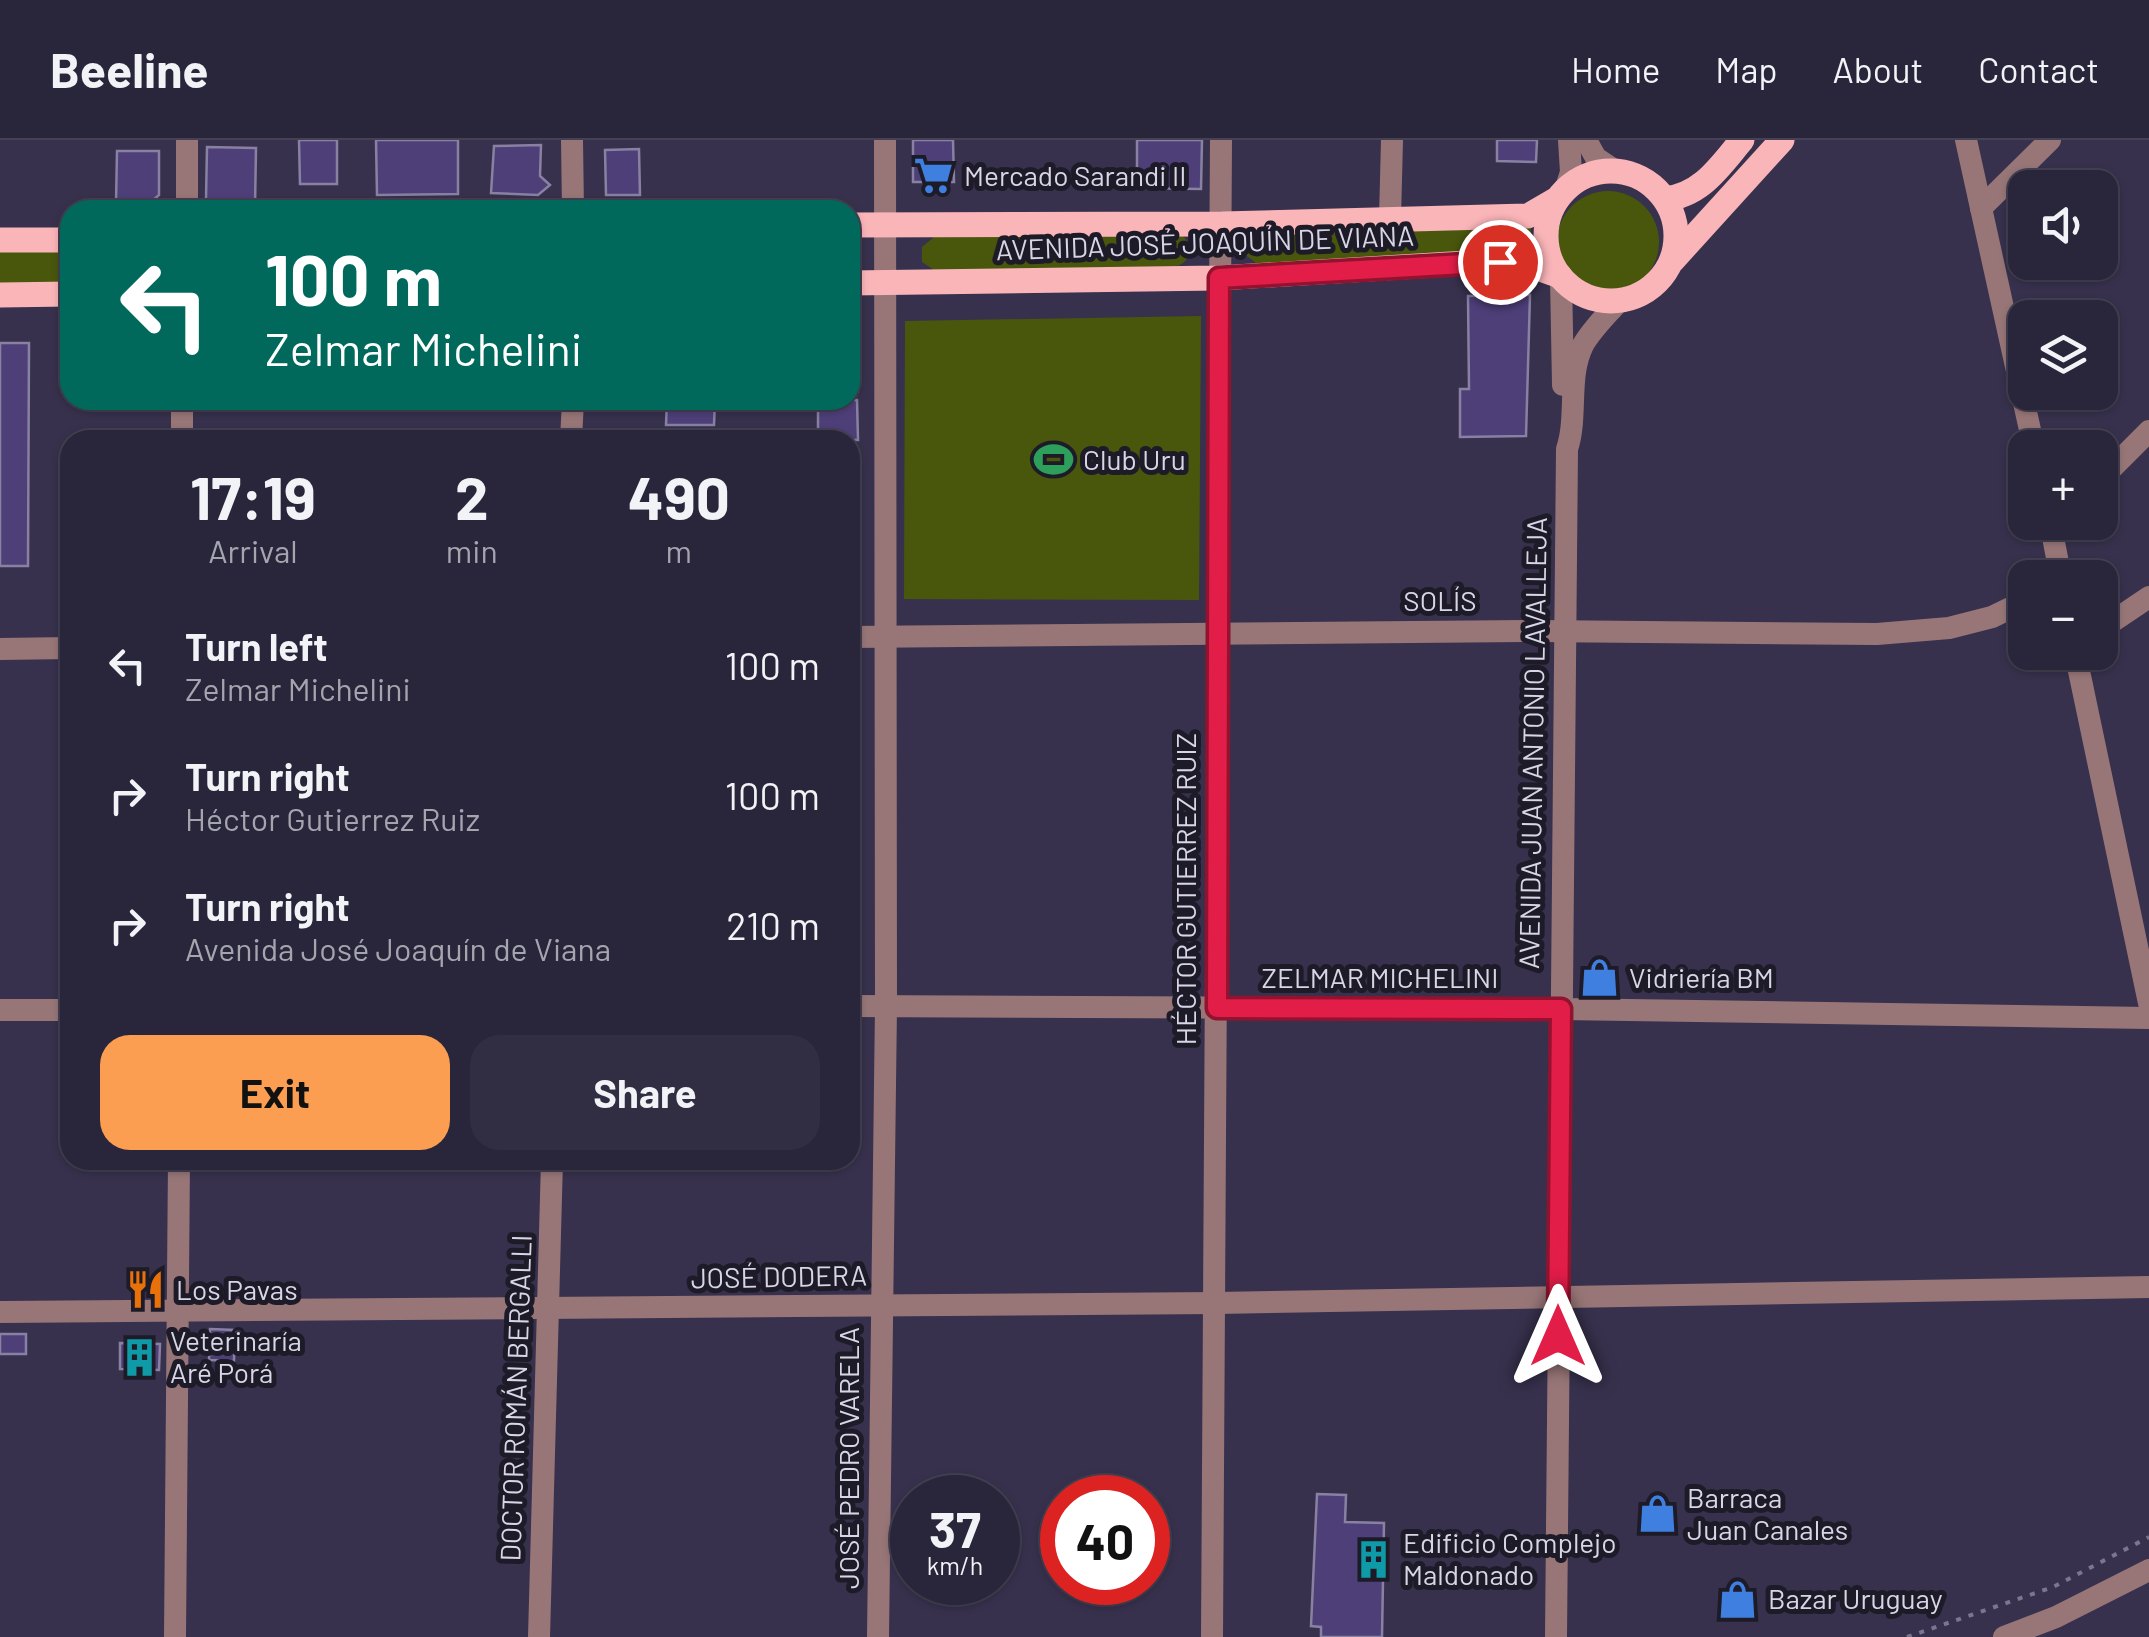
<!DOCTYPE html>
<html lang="en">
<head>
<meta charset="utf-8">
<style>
	body { margin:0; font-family:Barlow,sans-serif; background:#312d42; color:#f1f3f6; height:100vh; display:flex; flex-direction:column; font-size:38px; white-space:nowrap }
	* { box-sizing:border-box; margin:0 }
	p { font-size:32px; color:#a5a5af }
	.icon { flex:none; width:55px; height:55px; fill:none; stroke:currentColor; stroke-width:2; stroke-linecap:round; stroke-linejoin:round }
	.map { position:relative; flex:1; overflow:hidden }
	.details { position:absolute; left:60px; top:290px; width:800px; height:740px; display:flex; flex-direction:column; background:#29253a; border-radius:30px; box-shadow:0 2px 8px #0004,0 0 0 2px #454254 }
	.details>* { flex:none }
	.top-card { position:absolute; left:60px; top:60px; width:800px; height:210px; border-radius:30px; box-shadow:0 2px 8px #0004,0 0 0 2px #454254; background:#00695c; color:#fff; overflow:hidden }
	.controls { position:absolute; left:2008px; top:30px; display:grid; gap:20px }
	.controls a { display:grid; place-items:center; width:110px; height:110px; border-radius:20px; background:#29253a; box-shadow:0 2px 8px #0004,0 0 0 2px #454254; font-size:50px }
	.speed { position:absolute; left:890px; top:1335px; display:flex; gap:20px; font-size:50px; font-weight:700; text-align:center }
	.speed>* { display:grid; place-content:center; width:130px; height:130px; border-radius:50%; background:#29253a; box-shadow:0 2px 8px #0004,0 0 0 2px #454254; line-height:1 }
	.speed small { font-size:25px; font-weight:400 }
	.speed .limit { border:15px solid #d22; background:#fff; color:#111 }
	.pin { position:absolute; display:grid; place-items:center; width:85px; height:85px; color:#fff; margin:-42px; border:5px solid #fff; border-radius:50%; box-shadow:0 2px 10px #0007 }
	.me { position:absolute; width:110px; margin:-55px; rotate:0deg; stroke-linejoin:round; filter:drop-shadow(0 0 8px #0008) }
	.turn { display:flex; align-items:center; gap:35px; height:210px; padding:0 40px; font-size:45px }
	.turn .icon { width:130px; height:130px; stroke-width:2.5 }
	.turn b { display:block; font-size:70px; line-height:85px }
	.eta { display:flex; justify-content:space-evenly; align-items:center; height:170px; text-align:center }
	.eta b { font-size:60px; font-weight:700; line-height:70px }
	.action { display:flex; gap:20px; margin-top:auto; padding:20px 40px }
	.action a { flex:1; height:115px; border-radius:30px; background:#fb9e51; color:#111; font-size:40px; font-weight:700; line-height:115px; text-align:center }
	.action a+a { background:#312d42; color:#f1f3f6 }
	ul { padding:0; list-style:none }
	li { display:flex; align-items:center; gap:30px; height:130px; padding:0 40px }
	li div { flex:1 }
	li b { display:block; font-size:38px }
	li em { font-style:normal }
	header { display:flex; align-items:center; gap:60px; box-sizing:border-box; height:140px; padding:0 50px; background:#29253a; border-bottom:2px solid #454254 }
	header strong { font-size:48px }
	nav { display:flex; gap:55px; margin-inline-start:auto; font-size:35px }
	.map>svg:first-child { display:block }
	.green { fill:#49570d }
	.building { fill:#4e3f79; stroke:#8881a2; stroke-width:2.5 }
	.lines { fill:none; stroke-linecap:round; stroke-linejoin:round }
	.path { stroke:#7b768e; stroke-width:4; stroke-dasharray:5 8; stroke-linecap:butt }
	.minor { stroke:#987678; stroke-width:22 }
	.major { stroke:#fab5b9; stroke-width:25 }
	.route-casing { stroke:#92132f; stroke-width:25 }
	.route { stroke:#e11d48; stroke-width:18 }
	.labels { text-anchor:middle; stroke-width:10; stroke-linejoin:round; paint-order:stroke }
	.poi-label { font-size:28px; fill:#d8d5e7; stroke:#1e1b28; text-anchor:start }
	.street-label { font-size:28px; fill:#d8d5e7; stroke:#1e1b28 }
</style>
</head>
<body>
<header>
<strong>Beeline</strong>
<nav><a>Home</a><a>Map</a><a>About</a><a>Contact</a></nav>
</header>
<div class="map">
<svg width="2149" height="1497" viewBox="0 0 2149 1497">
	<rect width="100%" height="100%" fill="#37314d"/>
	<g class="green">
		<circle cx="1608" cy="102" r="51"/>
		<path d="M1531,88v27l-271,11 -13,-10v-14l4,-7z"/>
		<path d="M1183,96c11,11 8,26 -8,31l-241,3 -12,-8v-15l12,-10z"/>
		<path d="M70,111v34l-70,2v-35z"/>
		<path d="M1201,176l-2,284 -295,-1 1,-278z"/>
	</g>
	<g class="building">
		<path d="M299,0h38v44h-37z"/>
		<path d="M376,0h82v54l-81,1z"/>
		<path d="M913,0h40l1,42h-41z"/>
		<path d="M1137,0h65l-1,49 -64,-1z"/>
		<path d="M1497,0h40l-1,22 -39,-1z"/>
		<path d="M541,5l-1,31 10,9 -12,10 -47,-2 3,-47z"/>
		<path d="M207,7l49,1 -1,59 -45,-1 -4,-7z"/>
		<path d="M639,9l1,46h-34l-1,-45z"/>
		<path d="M117,11h42v44l-9,8h-34z"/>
		<path d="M1530,155l-4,141 -66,1v-48h9l-1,-93z"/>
		<path d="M0,203h29l-1,223h-28z"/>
		<path d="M667,260h48l-1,25h-48z"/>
		<path d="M818,260h39l1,40h-40z"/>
		<path d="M210,1189l25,1 -1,31 -25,-1z"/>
		<rect x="0" y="1194" width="26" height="20"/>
		<path d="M120,1203l40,1 -1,26 -39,-1z"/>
		<path d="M1317,1354l29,1 -1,27 39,1 -2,114h-61v-10l-10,-1z"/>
	</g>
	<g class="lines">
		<path class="path" d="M1907,1497l146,-50 96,-50"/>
		<g class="minor">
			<path d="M187,0v70"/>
			<path d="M572,0l1,70"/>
			<path d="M1586,0l10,18 18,12"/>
			<path d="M1966,0l68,308"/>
			<path d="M1566,48l5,-16 -2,-32"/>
			<path d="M1981,68l69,-68"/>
			<path d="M1390,78l2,-78"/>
			<path d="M1561,138l2,107"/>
			<path d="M182,300v-40"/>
			<path d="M571,300l2,-40"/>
			<path d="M2100,340l49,-49"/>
			<path d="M2050,382l11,56"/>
			<path d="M2100,490l49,-33"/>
			<path d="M850,497l686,-6 341,3 72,-6 43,-11 33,-16"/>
			<path d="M0,509l70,-1"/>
			<path d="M2075,512l74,351"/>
			<path d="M850,866l711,3 588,9"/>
			<path d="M0,870h70"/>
			<path d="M0,1172l1216,-9 933,-16"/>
			<path d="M175,1497l4,-477"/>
			<path d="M539,1497l13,-477"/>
			<path d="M878,1497l8,-631 -1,-866"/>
			<path d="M1212,1497l9,-1497"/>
			<path d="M1556,1497l11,-1188c11,-33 0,-72 16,-104 9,-16 24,-30 36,-44"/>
			<path d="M2004,1497l52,-20 93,-47"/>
		</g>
		<g class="major">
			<circle cx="1611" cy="96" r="65"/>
			<path d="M1665,59c37,-4 55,-33 77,-59"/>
			<path d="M850,85l372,-1 306,-8 29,-17"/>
			<path d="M0,100h70"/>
			<path d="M1673,120l109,-120"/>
			<path d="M850,143l369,-5 281,-17 26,3 34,12"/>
			<path d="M0,155l70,-1"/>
		</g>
	</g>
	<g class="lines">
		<defs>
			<path id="route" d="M1500,122l-281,16 -2,730 344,1 -3,327"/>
		</defs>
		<use href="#route" class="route-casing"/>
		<use href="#route" class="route"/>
	</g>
	<defs>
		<symbol id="supermarket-bare" viewBox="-9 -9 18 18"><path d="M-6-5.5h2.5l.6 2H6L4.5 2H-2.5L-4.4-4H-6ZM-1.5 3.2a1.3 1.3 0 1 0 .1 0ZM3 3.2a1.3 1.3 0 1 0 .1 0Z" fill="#3f7fe0" stroke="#1e1b28" stroke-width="2.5" paint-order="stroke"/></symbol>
		<symbol id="stadium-bare" viewBox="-9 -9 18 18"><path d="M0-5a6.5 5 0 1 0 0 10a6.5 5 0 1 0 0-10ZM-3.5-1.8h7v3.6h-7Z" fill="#2e9e5b" stroke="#1e1b28" stroke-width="2.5" paint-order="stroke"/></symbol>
		<symbol id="shop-bare" viewBox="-9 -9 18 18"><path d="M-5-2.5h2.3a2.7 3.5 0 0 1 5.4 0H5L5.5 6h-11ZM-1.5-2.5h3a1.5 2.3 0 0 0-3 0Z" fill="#3f7fe0" stroke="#1e1b28" stroke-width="2.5" paint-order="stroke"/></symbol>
		<symbol id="restaurant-bare" viewBox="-9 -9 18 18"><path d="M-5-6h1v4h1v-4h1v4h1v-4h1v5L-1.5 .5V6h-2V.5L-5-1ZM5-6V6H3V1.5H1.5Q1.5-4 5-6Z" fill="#e8710a" stroke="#1e1b28" stroke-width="2.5" paint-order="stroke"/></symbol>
		<symbol id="building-bare" viewBox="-9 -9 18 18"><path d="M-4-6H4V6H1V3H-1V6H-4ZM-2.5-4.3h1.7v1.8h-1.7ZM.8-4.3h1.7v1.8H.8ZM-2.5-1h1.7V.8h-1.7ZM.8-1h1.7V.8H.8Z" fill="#0f9aa8" stroke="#1e1b28" stroke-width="2.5" paint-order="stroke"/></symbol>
	</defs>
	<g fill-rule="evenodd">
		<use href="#supermarket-bare" x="906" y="8" width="55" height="55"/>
		<use href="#stadium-bare" x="1026" y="292" width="55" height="55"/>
		<use href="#shop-bare" x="1572" y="810" width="55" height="55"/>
		<use href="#restaurant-bare" x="118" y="1122" width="55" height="55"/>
		<use href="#building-bare" x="112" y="1190" width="55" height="55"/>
		<use href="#shop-bare" x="1630" y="1346" width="55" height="55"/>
		<use href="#building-bare" x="1346" y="1392" width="55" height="55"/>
		<use href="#shop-bare" x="1710" y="1432" width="55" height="55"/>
	</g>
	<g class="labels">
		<g class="poi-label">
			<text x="964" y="46">Mercado Sarandi II</text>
			<text x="1083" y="330">Club Uru</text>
			<text x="1629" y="848">Vidriería BM</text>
			<text x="176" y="1160">Los Pavas</text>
			<text x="170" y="1211">Veterinaría<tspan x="170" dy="32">Aré Porá</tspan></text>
			<text x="1687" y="1368">Barraca<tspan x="1687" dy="32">Juan Canales</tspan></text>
			<text x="1403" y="1413">Edificio Complejo<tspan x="1403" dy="32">Maldonado</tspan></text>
			<text x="1768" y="1469">Bazar Uruguay</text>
		</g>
		<g class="street-label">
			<text transform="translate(1205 103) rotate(-2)" y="10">AVENIDA JOSÉ JOAQUÍN DE VIANA</text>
			<text x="1440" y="471">SOLÍS</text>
			<text transform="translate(1533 603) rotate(-89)" y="10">AVENIDA JUAN ANTONIO LAVALLEJA</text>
			<text transform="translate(1186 749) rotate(-90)" y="10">HÉCTOR GUTIERREZ RUIZ</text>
			<text x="1380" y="848">ZELMAR MICHELINI</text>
			<text transform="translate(779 1137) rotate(-1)" y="10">JOSÉ DODERA</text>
			<text transform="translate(516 1258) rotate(-88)" y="10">DOCTOR ROMÁN BERGALLI</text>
			<text transform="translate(849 1318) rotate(-90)" y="10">JOSÉ PEDRO VARELA</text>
		</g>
	</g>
</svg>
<div class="controls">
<a><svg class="icon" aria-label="sound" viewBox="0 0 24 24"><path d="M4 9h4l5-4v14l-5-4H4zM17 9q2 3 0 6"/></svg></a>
<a><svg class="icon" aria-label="layers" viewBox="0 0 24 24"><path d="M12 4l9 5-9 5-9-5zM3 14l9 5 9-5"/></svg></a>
<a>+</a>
<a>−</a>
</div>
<div class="speed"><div>37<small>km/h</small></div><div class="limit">40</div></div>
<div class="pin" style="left:1500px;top:122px;background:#d93025"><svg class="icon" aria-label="arrive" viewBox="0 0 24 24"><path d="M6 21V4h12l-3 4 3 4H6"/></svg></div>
<svg class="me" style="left:1558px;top:1196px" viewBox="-20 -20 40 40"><path d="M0-17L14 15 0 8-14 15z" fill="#e11d48" stroke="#fff" stroke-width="4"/></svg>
<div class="top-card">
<div class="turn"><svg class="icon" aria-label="left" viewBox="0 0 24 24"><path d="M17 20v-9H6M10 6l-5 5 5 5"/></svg><div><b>100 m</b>Zelmar Michelini</div></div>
</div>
<section class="details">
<div class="eta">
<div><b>17:19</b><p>Arrival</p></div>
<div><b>2</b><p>min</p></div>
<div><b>490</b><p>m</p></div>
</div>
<ul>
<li><svg class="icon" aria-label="left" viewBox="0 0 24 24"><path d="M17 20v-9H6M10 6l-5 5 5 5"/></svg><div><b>Turn left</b><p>Zelmar Michelini</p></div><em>100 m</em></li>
<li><svg class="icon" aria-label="right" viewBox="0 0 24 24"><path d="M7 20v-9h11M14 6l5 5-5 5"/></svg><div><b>Turn right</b><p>Héctor Gutierrez Ruiz</p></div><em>100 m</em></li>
<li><svg class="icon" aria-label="right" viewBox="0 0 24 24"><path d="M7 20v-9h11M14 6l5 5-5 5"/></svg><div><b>Turn right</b><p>Avenida José Joaquín de Viana</p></div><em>210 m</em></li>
</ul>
<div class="action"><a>Exit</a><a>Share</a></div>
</section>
</div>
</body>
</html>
